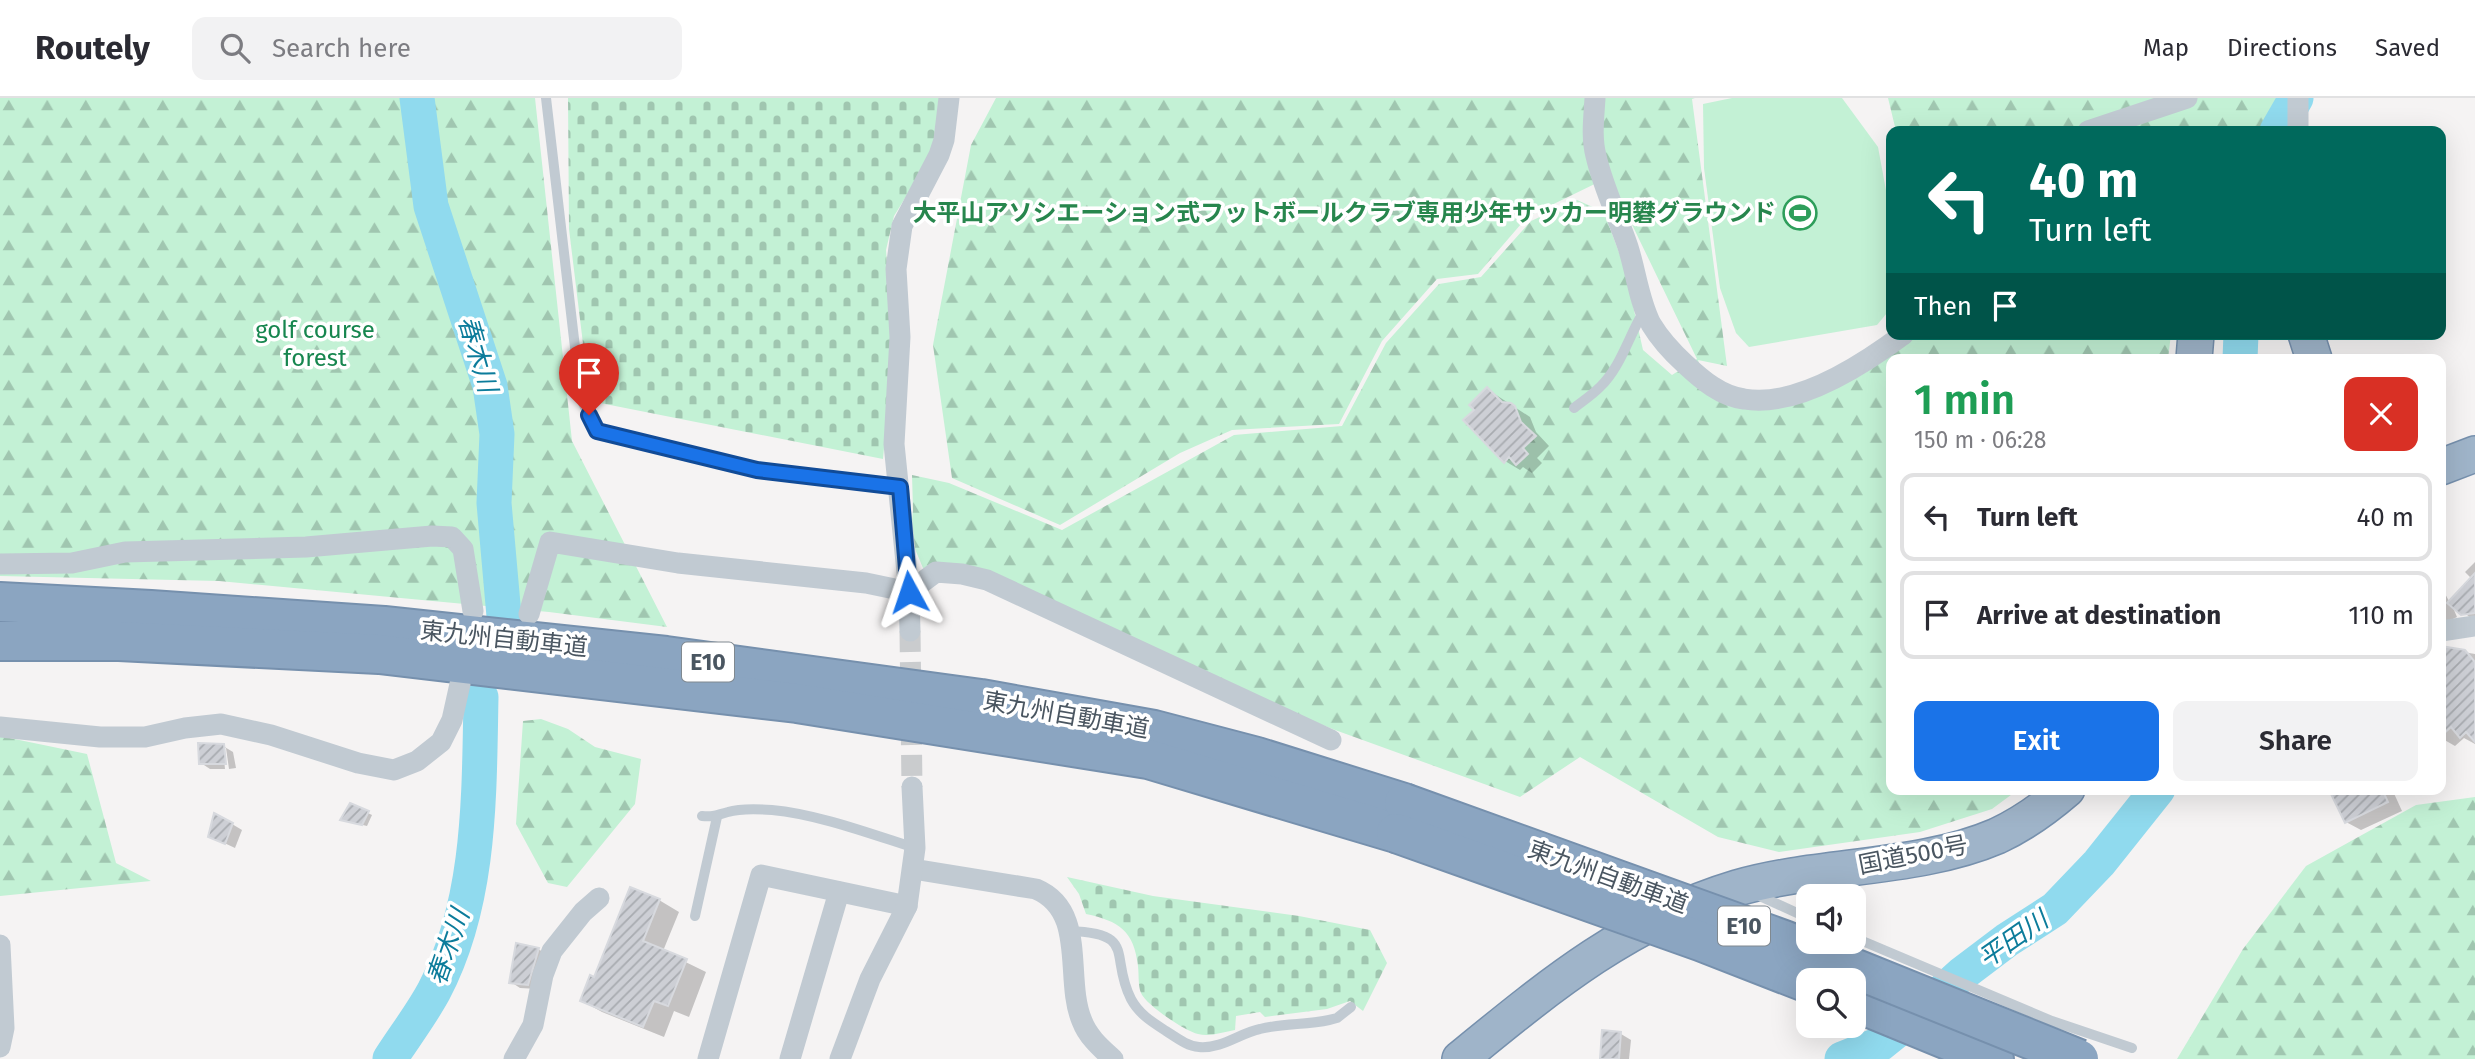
<!DOCTYPE html>
<html lang="en">
<head>
<meta charset="utf-8">
<style>
	body { margin:0; font-family:"Fira Sans","Noto Sans JP",sans-serif; background:#f2f2f3; color:#2b2b33; height:100vh; display:flex; flex-direction:column; font-size:26px; white-space:nowrap }
	* { box-sizing:border-box; margin:0 }
	p { font-size:23px; color:#7c7c81 }
	.icon { flex:none; width:38px; height:38px; fill:none; stroke:currentColor; stroke-width:2; stroke-linecap:round; stroke-linejoin:round }
	.map { position:relative; flex:1; overflow:hidden }
	.side { position:absolute; left:1886px; top:256px; width:560px; height:441px; display:flex; flex-direction:column; background:#fff; border-radius:14px; box-shadow:0 7px 28px #0002 }
	.side>* { flex:none }
	.banner { position:absolute; left:1886px; top:28px; width:560px; height:214px; border-radius:14px; box-shadow:0 7px 28px #0002; background:#00695c; color:#fff; overflow:hidden }
	.tools { position:absolute; left:1796px; top:786px; display:grid; gap:14px }
	.tools a { display:grid; place-items:center; width:70px; height:70px; border-radius:14px; background:#fff; box-shadow:0 7px 28px #0002; font-size:35px }
	.pin { position:absolute; display:grid; place-items:center; width:60px; height:60px; color:#fff; margin:-72px -30px; border-radius:50% 50% 50% 0; rotate:-45deg; box-shadow:0 0 7px #0007 }
	.pin .icon { rotate:45deg }
	.me { position:absolute; width:77px; margin:-38px; rotate:355deg; stroke-linejoin:round; filter:drop-shadow(0 0 5px #0008) }
	.turn { display:flex; align-items:center; gap:24px; height:147px; padding:0 28px; font-size:32px }
	.turn .icon { width:91px; height:91px; stroke-width:2.5 }
	.turn b { display:block; font-size:49px; line-height:60px }
	.then { display:flex; align-items:center; height:66px; padding:0 28px; background:#0003; gap:14px; font-size:26px }
	.round { display:grid; place-items:center; flex:none; width:74px; height:74px; border-radius:14px; background:#f2f2f3 }
	.overview { display:flex; align-items:center; justify-content:space-between; height:119px; padding:0 28px }
	h1 { font-size:42px; font-weight:600; line-height:52px; color:#1e9e55 }
	.cta { display:flex; gap:14px; margin-top:auto; padding:14px 28px }
	.cta a { flex:1; height:80px; border-radius:14px; background:#1a73e8; color:#fff; font-size:28px; font-weight:600; line-height:80px; text-align:center }
	.cta a+a { background:#f2f2f3; color:#2b2b33 }
	ul { padding:0; list-style:none }
	li { display:flex; align-items:center; gap:21px; height:88px; margin:0 14px 10px; padding:0 14px; border:4px solid #e1e1e2; border-radius:14px }
	li div { flex:1 }
	li b { display:block; font-size:26px }
	li em { font-style:normal }
	header { display:flex; align-items:center; gap:42px; box-sizing:border-box; height:98px; padding:0 35px; background:#fff; border-bottom:2px solid #e1e1e2 }
	header strong { font-size:33px }
	nav { display:flex; gap:38px; margin-inline-start:auto; font-size:24px }
	.search { width:490px; height:63px; background:#f2f2f3; display:flex; align-items:center; gap:18px; box-sizing:border-box; padding:0 24px; border-radius:14px; color:#7c7c81; font-size:26px }
	.map>svg:first-child { display:block }
	.forest { fill:url(#forest-firs) }
	.cemetery { fill:url(#cemetery-stones) }
	.pitch { fill:#c3f1d5 }
	.shadow { fill:#0003 }
	.lines { fill:none; stroke-linecap:round; stroke-linejoin:round }
	.river { stroke:#90daee; stroke-width:35 }
	.building { fill:url(#building-hatch); stroke:#d7d9de; stroke-width:2 }
	.minor-tunnel { stroke:#caccce; stroke-width:21; stroke-dasharray:21 10; stroke-linecap:butt }
	.trunk-casing { stroke:#7690ad; stroke-width:38 }
	.motorway-casing { stroke:#7690ad; stroke-width:42 }
	.service { stroke:#c1cad2; stroke-width:10 }
	.minor { stroke:#c1cad2; stroke-width:21 }
	.trunk { stroke:#9fb4c9; stroke-width:35 }
	.motorway { stroke:#8ba5c1; stroke-width:38 }
	.motorway-bridge-casing { stroke:#7690ad; stroke-width:42; stroke-linecap:butt }
	.motorway-bridge { stroke:#8ba5c1; stroke-width:38 }
	.route-casing { stroke:#114b97; stroke-width:18 }
	.route { stroke:#1a73e8; stroke-width:12 }
	.labels { text-anchor:middle; stroke-width:7; stroke-linejoin:round; paint-order:stroke }
	.shield { fill:#fff; stroke:#808990; stroke-width:2 }
	.shield-label { font-size:23px; font-weight:bold; fill:#4a5661 }
	.leisure-label { font-size:24px; font-weight:bold; fill:#27864d; stroke:#fff; text-anchor:end }
	.park-label { font-size:24px; fill:#17864f; stroke:#fff }
	.street-label { font-size:24px; fill:#4a5661; stroke:#fff }
	.water-label { font-size:26px; font-style:italic; fill:#0c7c9b; stroke:#fff }
</style>
</head>
<body>
<header>
<strong>Routely</strong>
<div class="search"><svg class="icon" aria-label="search" viewBox="0 0 24 24"><circle cx="10" cy="10" r="6"/><path d="M15 15l6 6"/></svg>Search here</div>
<nav><a>Map</a><a>Directions</a><a>Saved</a></nav>
</header>
<div class="map">
<svg width="2475" height="961" viewBox="0 0 2475 961">
	<defs>
		<pattern id="forest-firs" width="22" height="20" patternUnits="userSpaceOnUse" patternTransform="scale(1.75)"><rect width="22" height="20" fill="#c3f1d5"/><path d="M5 1l3.5 6h-7zM16 11l3.5 6h-7z" fill="#a0c6b0"/></pattern>
		<pattern id="cemetery-stones" width="16" height="16" patternUnits="userSpaceOnUse" patternTransform="scale(1.75)"><rect width="16" height="16" fill="#c3f1d5"/><path d="M2 7V4a2 2 0 0 1 4 0v3zM10 15v-3a2 2 0 0 1 4 0v3z" fill="#a0c6b0"/></pattern>
		<pattern id="building-hatch" width="6" height="6" patternUnits="userSpaceOnUse" patternTransform="scale(1.75)"><rect width="6" height="6" fill="#cdcfd5"/><path d="M-1 1l2-2M0 6l6-6M5 7l2-2" fill="none" stroke="#a8abb0"/></pattern>
	</defs>
	<rect width="100%" height="100%" fill="#f5f3f3"/>
	<g class="forest">
		<path d="M0,0h535l37,343 95,186 -118,-15 -330,-31 -219,-5z"/>
		<path d="M996,0h699l-3,1 35,267 -29,-6 11,33 36,8 126,-35 47,-32h253l-3,25h-276v430h127l-27,20 -72,23 -141,20 -61,-15 -138,-80 -60,40 -185,-67 -338,-137 -37,-11 -37,-14 -8,-19 -4,-18 2,-21 -1,-35 37,8 113,47 172,-95 108,-9 44,-83 53,-59 42,-7 50,-56 46,-21 27,12 20,54 19,84 29,25 25,-16 -88,-182 -82,40 -49,57 -41,5 -55,62 -43,83 -107,6 -52,23 -120,72 -108,-47 -19,-133 38,-200z"/>
		<path d="M1888,0h392c-3,13 -11,21 -15,33h-369z"/>
		<path d="M541,621l27,10 27,18 46,12 -6,45 -68,83 -19,-4 -32,-59 7,-103z"/>
		<path d="M0,638l87,18 29,109 35,18 -151,15z"/>
		<path d="M2475,699v262h-298l66,-110 63,-83 110,-61z"/>
	</g>
	<g class="cemetery">
		<path d="M568,0h374l-8,44 -8,22 -32,52 -8,34 7,98 -10,111 -293,-58 -21,-172z"/>
		<path d="M1067,779l86,19 146,20 71,14 17,33 -24,48 -13,-10 -23,8 -62,8 -5,-5 -24,4 -1,14c-12,2 -25,7 -37,4 -13,-3 -52,-29 -57,-41 -3,-7 -2,-18 -3,-27 -4,-35 -19,-45 -52,-52l-7,-20z"/>
	</g>
	<path class="pitch" d="M1732,0h110l36,49 14,76v84l-15,18 -128,22 -13,-14 -16,-45 -16,-120 -1,-64z"/>
	<g class="shadow">
		<path d="M1487,291l43,28 6,15 13,14 -12,12 5,5 -10,10 -9,-6 -3,3 -15,-9 -29,-51z"/>
		<path d="M2475,464v59l-24,-18 6,14 -16,8v-39l9,17 22,-24 -7,-7z"/>
		<path d="M2446,551l29,5v90l-11,-6 -9,8 -14,-8v-84z"/>
		<path d="M223,648l10,6 3,16 -7,1 -3,-21h-3l2,21h-15l-9,-6z"/>
		<path d="M2343,691h49l10,22 -41,19 -15,-8z"/>
		<path d="M351,707l21,10 -5,11 -25,-6z"/>
		<path d="M232,726l10,6 -7,18 -15,-7z"/>
		<path d="M659,802l20,12 -16,39 43,21 -17,45 -15,-6 -10,26 -62,-25 -20,-11 13,-22z"/>
		<path d="M538,851l10,6 -10,34 -18,-1 -9,-6z"/>
		<path d="M1621,936l10,6 -2,19h-27z"/>
	</g>
	<g class="lines">
		<g class="river">
			<path d="M417,0l14,108 59,180 7,48 -3,69 10,113"/>
			<path d="M2277,33l19,-33"/>
			<path d="M2240,261l1,-25"/>
			<path d="M390,961c14,-22 31,-44 44,-68 47,-89 45,-195 47,-294"/>
			<path d="M1842,961l38,-15 41,-33 41,-37 45,-34 48,-31 44,-46 59,-74"/>
		</g>
	</g>
	<g class="building">
		<path d="M1487,289l15,15 9,1 4,3 6,16 15,14 -13,12 5,6 -12,11 -7,-8 -5,6 -41,-43 11,-10 -5,-5z"/>
		<path d="M2475,475v40l-14,2 -14,-12z"/>
		<path d="M2441,548l24,4 10,12v80l-9,-10 -6,6 -9,-11 -10,9z"/>
		<path d="M198,645l26,1 2,20h-27z"/>
		<path d="M2341,691h41l6,13 -43,21 -14,-29z"/>
		<path d="M350,705l19,8 -7,14 -22,-5z"/>
		<path d="M214,715l19,10 -8,21 -17,-7z"/>
		<path d="M630,789l30,12 -17,42 44,18 -19,47 -14,-5 -11,26 -63,-26 10,-26 4,2z"/>
		<path d="M516,845l23,5 -11,37 -19,-2z"/>
		<path d="M1602,932l19,2 -2,27h-19z"/>
	</g>
	<g class="lines">
		<path class="minor-tunnel" d="M910,533l2,156"/>
		<defs>
			<g id="trunk">
				<path d="M2306,236l8,25"/>
				<path d="M2194,261l2,-25"/>
				<path d="M2441,369l34,-13"/>
				<path d="M1460,961c87,-71 167,-138 277,-171 83,-24 181,-18 260,-52 26,-12 48,-28 70,-47"/>
			</g>
			<g id="motorway">
				<path d="M0,504l151,8 233,16 282,30 315,43 173,31 103,27 147,46"/>
				<path d="M0,543h119l260,13 418,49 351,56 248,74"/>
				<path d="M1853,903l141,58"/>
			</g>
		</defs>
		<use href="#trunk" class="trunk-casing"/>
		<use href="#motorway" class="motorway-casing"/>
		<g class="service">
			<path d="M546,0l35,301 16,32 160,39 142,17"/>
			<path d="M1574,310c9,-7 18,-13 26,-21 21,-20 29,-52 44,-76"/>
			<path d="M702,718c13,1 14,-1 26,-4 13,-4 30,-3 44,-2 45,4 99,24 143,38"/>
			<path d="M1753,795l55,25"/>
			<path d="M695,818l22,-99"/>
			<path d="M1069,833c69,2 40,25 62,68 8,15 21,23 35,32 11,7 21,15 33,16 23,2 41,-14 61,-18 23,-6 47,-4 69,-9l8,-2 14,-11"/>
			<path d="M1853,839l199,84 80,27"/>
		</g>
		<g class="minor">
			<path d="M1595,0c-1,19 -4,39 1,58 7,31 22,61 32,91 8,25 11,54 23,77 9,15 22,29 34,40 17,16 36,32 59,35 53,9 120,-35 160,-65"/>
			<path d="M2088,33l99,-33"/>
			<path d="M2298,33v-33"/>
			<path d="M0,466l72,-1 53,-11 181,-5 126,-11 20,1 11,12 10,62"/>
			<path d="M529,516l21,-72 128,21 188,20 43,9 27,-20 26,2 25,6 344,160"/>
			<path d="M910,533l-1,-39 -15,-148 6,-107 -4,-68 6,-43 37,-71 5,-15 5,-42"/>
			<path d="M2441,533l34,-5"/>
			<path d="M0,629l100,10h45l40,-9 36,-4 50,11 87,28 36,7 23,-9 24,-19 11,-22 8,-36"/>
			<path d="M913,771l123,20c52,22 28,90 46,132 6,16 19,27 31,38"/>
			<path d="M0,847l4,83 -4,19"/>
			<path d="M514,961l19,-34 10,-50 9,-24 31,-39 16,-14"/>
			<path d="M708,961l53,-184 146,31"/>
			<path d="M790,961l49,-167"/>
			<path d="M840,961l30,-80 37,-73 8,-58 -3,-61"/>
		</g>
		<use href="#trunk" class="trunk"/>
		<use href="#motorway" class="motorway"/>
		<defs>
			<g id="motorway-bridge">
				<path d="M1404,705l380,137 295,119"/>
				<path d="M1396,735l304,108 108,42"/>
			</g>
		</defs>
		<use href="#motorway-bridge" class="motorway-bridge-casing"/>
		<use href="#motorway-bridge" class="motorway-bridge"/>
	</g>
	<g class="lines">
		<defs>
			<path id="route" d="M589,317l8,16 160,39 143,17 9,105"/>
		</defs>
		<use href="#route" class="route-casing"/>
		<use href="#route" class="route"/>
	</g>
	<defs>
		<symbol id="stadium-ring" viewBox="-11 -11 22 22"><circle r="9.5" fill="#fff" stroke="#2e9e5b" stroke-width="1.5"/><path d="M0-5a6.5 5 0 1 0 0 10a6.5 5 0 1 0 0-10ZM-3.5-1.8h7v3.6h-7Z" fill="#2e9e5b"/></symbol>
	</defs>
	<g fill-rule="evenodd">
		<use href="#stadium-ring" x="1781" y="96" width="38" height="38"/>
	</g>
	<g class="labels">
		<g class="shield">
			<rect x="682" y="544.5" width="52" height="39" rx="5"/>
			<rect x="1718" y="808.5" width="52" height="39" rx="5"/>
		</g>
		<g class="shield-label">
			<text x="708" y="572">E10</text>
			<text x="1744" y="836">E10</text>
		</g>
		<g class="leisure-label">
			<text x="1776" y="123">大平山アソシエーション式フットボールクラブ専用少年サッカー明礬グラウンド</text>
		</g>
		<g class="park-label">
			<text x="315" y="240">golf course<tspan x="315" dy="28">forest</tspan></text>
		</g>
		<g class="street-label">
			<text transform="translate(504 541) rotate(6)" y="8">東九州自動車道</text>
			<text transform="translate(1066 617) rotate(10)" y="8">東九州自動車道</text>
			<text transform="translate(1913 757) rotate(-11)" y="8">国道500号</text>
			<text transform="translate(1608 779) rotate(20)" y="8">東九州自動車道</text>
		</g>
		<g class="water-label">
			<text transform="translate(478 256) rotate(74)" y="9">春木川</text>
			<text transform="translate(2013 841) rotate(-35)" y="9">平田川</text>
			<text transform="translate(448 849) rotate(-71)" y="9">春木川</text>
		</g>
	</g>
</svg>
<div class="tools">
<a><svg class="icon" aria-label="sound" viewBox="0 0 24 24"><path d="M4 9h4l5-4v14l-5-4H4zM17 9q2 3 0 6"/></svg></a>
<a><svg class="icon" aria-label="search" viewBox="0 0 24 24"><circle cx="10" cy="10" r="6"/><path d="M15 15l6 6"/></svg></a>
</div>
<div class="pin" style="left:589px;top:317px;background:#d93025"><svg class="icon" aria-label="arrive" viewBox="0 0 24 24"><path d="M6 21V4h12l-3 4 3 4H6"/></svg></div>
<svg class="me" style="left:909px;top:494px" viewBox="-20 -20 40 40"><path d="M0-17L14 15 0 8-14 15z" fill="#1a73e8" stroke="#fff" stroke-width="4"/></svg>
<div class="banner">
<div class="turn"><svg class="icon" aria-label="left" viewBox="0 0 24 24"><path d="M17 20v-9H6M10 6l-5 5 5 5"/></svg><div><b>40 m</b>Turn left</div></div>
<div class="then">Then<svg class="icon" aria-label="arrive" viewBox="0 0 24 24"><path d="M6 21V4h12l-3 4 3 4H6"/></svg></div>
</div>
<section class="side">
<div class="overview"><div><h1>1 min</h1><p>150 m · 06:28</p></div><a class="round" style="background:#d93025;color:#fff"><svg class="icon" aria-label="close" viewBox="0 0 24 24"><path d="M6 6l12 12M18 6L6 18"/></svg></a></div>
<ul>
<li><svg class="icon" aria-label="left" viewBox="0 0 24 24"><path d="M17 20v-9H6M10 6l-5 5 5 5"/></svg><div><b>Turn left</b></div><em>40 m</em></li>
<li><svg class="icon" aria-label="arrive" viewBox="0 0 24 24"><path d="M6 21V4h12l-3 4 3 4H6"/></svg><div><b>Arrive at destination</b></div><em>110 m</em></li>
</ul>
<div class="cta"><a>Exit</a><a>Share</a></div>
</section>
</div>
</body>
</html>
